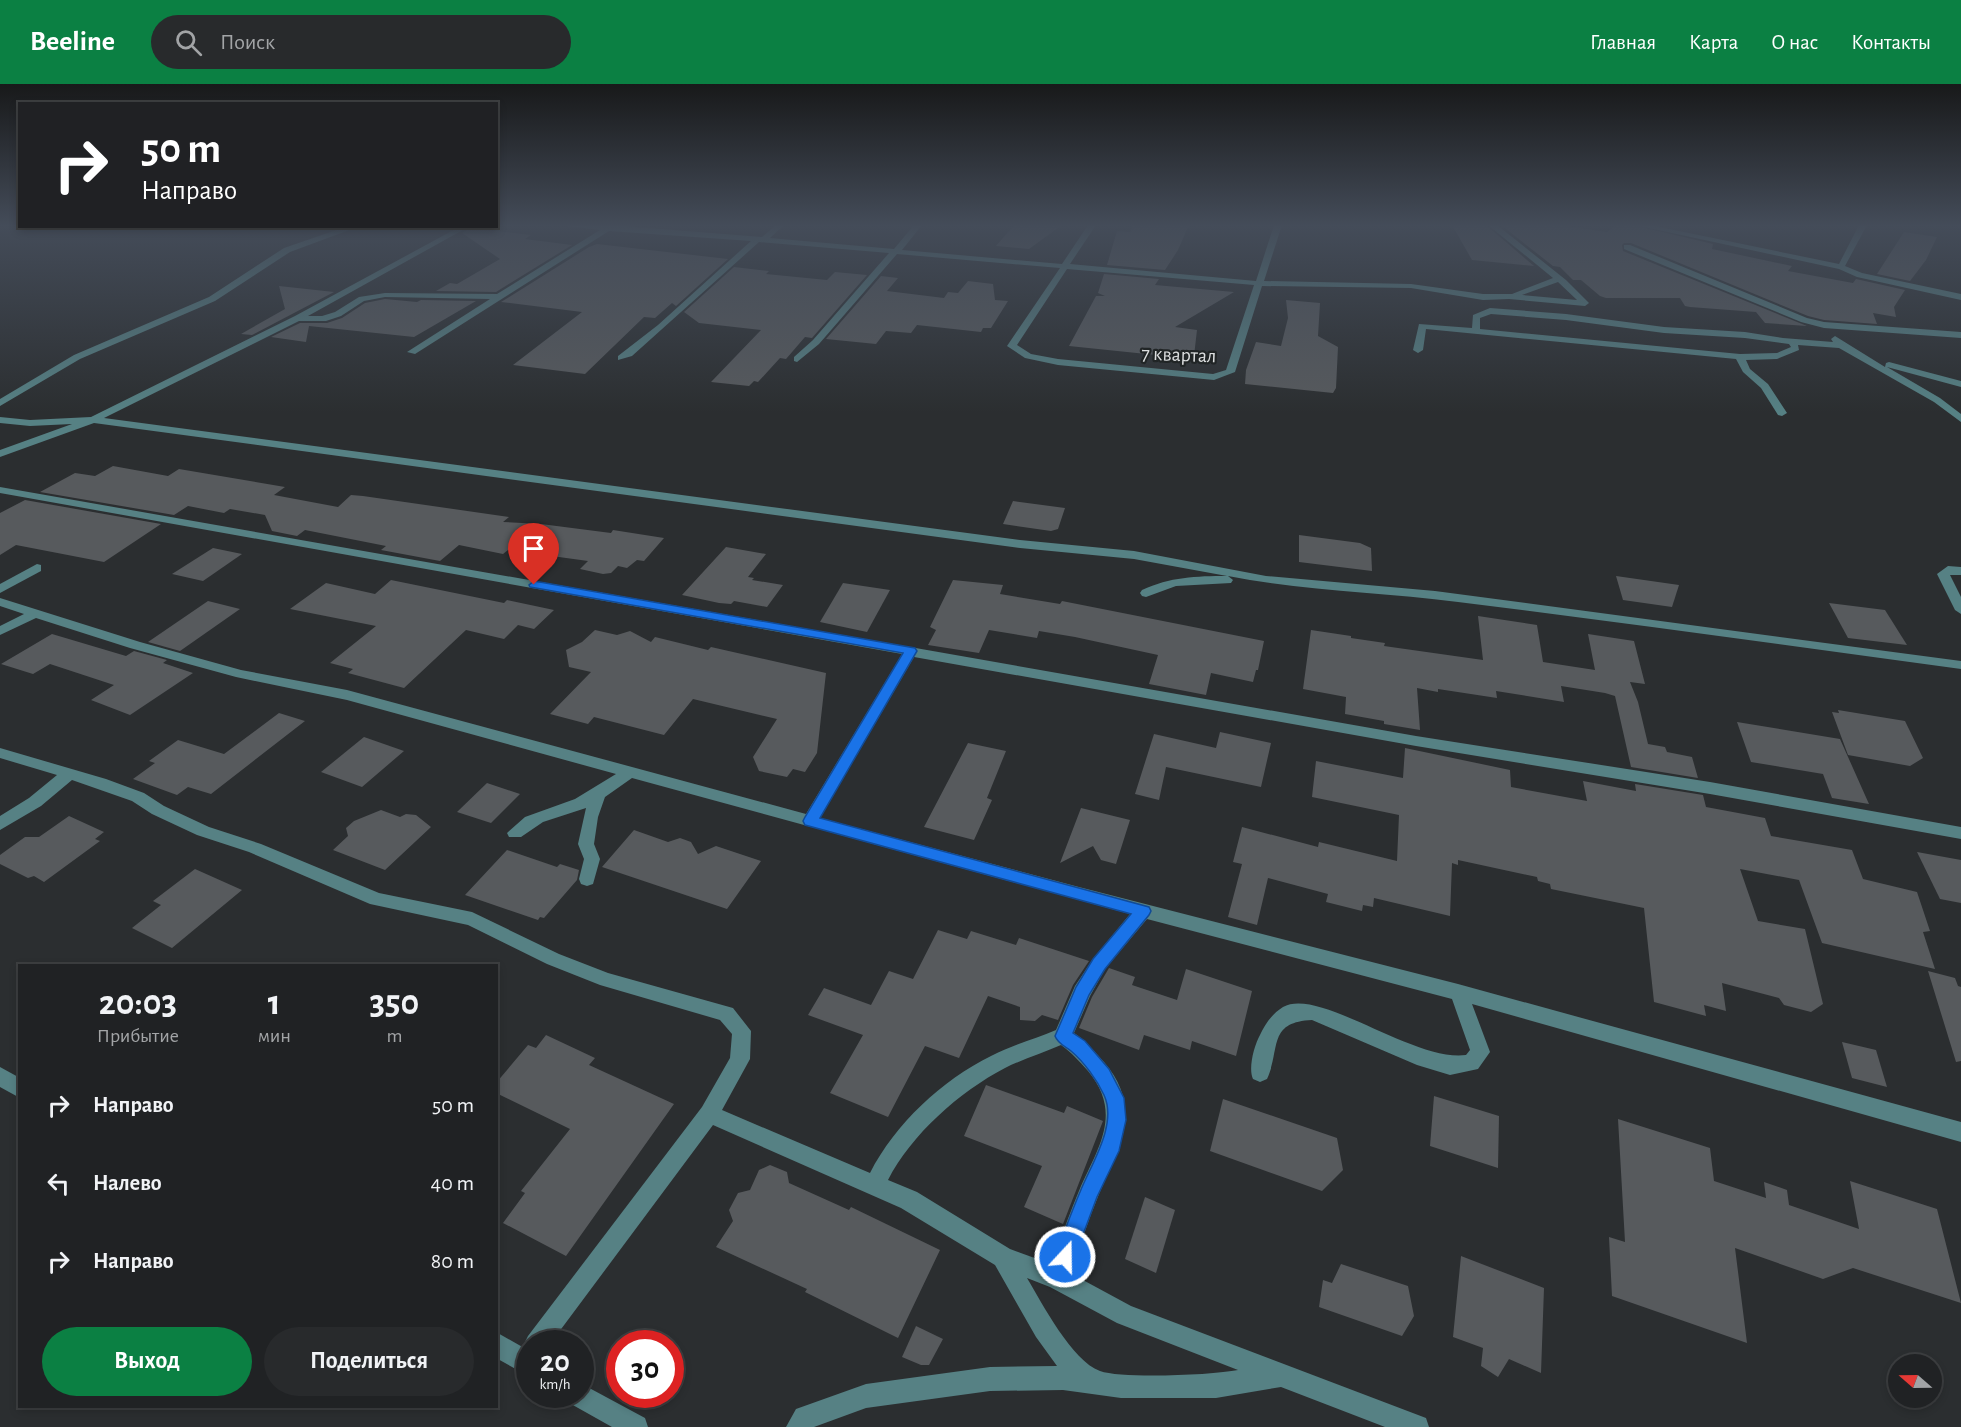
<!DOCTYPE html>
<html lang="ru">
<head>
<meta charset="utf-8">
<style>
	body { margin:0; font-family:"Alegreya Sans",sans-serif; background:#282a2c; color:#f1f3f6; height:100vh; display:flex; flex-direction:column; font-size:22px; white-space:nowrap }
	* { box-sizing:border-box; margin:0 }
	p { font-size:20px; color:#a2a4a6 }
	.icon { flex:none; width:33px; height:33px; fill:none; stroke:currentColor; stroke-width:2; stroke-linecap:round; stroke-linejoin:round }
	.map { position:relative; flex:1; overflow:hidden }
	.drawer { position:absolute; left:18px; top:880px; width:480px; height:444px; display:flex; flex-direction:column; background:#202224; border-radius:0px; box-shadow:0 3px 9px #0003,0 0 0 2px #3d3f41 }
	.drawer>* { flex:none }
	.top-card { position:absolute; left:18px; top:18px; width:480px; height:126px; border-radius:0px; box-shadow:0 3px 9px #0003,0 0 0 2px #3d3f41; background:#202124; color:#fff; overflow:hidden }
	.needle { width:39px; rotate:290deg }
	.buttons { position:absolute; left:1888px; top:1270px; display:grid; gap:12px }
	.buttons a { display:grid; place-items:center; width:54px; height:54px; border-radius:50%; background:#202224; box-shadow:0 3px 9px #0003,0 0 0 2px #3d3f41; font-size:30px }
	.speed { position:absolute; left:516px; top:1246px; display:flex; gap:12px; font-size:30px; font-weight:700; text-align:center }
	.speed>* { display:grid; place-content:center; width:78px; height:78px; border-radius:50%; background:#202224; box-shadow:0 3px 9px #0003,0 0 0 2px #3d3f41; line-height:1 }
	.speed small { font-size:15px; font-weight:400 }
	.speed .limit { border:9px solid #d22; background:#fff; color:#111 }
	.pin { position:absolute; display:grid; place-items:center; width:51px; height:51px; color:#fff; margin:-62px -26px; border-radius:50% 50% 50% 0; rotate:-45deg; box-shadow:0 0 6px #0007 }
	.pin .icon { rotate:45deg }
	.me { position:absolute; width:66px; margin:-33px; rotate:21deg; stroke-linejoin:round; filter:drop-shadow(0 0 4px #0008) }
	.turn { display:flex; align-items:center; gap:21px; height:126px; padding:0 24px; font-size:27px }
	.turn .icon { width:78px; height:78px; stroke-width:2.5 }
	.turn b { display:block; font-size:42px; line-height:51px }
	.eta { display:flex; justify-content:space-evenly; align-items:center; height:102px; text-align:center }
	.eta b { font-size:36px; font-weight:700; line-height:42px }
	.button { display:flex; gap:12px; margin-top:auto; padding:12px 24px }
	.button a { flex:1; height:69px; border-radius:36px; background:#0b8043; color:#fff; font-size:24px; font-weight:700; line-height:69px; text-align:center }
	.button a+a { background:#282a2c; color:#f1f3f6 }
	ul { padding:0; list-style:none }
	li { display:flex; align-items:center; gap:18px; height:78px; padding:0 24px }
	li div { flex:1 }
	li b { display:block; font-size:22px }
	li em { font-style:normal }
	header { display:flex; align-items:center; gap:36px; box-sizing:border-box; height:84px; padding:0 30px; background:#0b8043; color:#fff }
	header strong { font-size:28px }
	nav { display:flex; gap:33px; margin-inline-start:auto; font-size:21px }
	.search { width:420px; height:54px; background:#282a2c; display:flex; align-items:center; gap:15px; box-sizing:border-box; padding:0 21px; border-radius:33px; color:#a2a4a6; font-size:22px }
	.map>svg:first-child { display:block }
	.building { fill:#575a5d }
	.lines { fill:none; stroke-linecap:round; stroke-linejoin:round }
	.minor { fill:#568184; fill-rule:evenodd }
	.route { fill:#1a73e8; stroke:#114b97; stroke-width:1.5 }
	.labels { text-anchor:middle; stroke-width:4.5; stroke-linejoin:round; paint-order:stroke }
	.far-street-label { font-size:20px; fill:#dcdedf; stroke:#212526 }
</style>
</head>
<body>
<header>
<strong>Beeline</strong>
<div class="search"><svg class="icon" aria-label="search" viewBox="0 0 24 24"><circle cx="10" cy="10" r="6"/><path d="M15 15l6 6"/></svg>Поиск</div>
<nav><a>Главная</a><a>Карта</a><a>О нас</a><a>Контакты</a></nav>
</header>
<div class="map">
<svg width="1961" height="1343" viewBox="0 0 1961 1343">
	<rect width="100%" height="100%" fill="#2b2e30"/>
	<g class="building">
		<path d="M1014,141h48l-33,24 -33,-3z"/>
		<path d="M1133,141h56l-11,25 -13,20 -58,-5 10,-34 13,1z"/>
		<path d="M1452,141h34l48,41 -62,-6z"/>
		<path d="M1501,141h58l48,7 9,-7h17l80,19 -1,5 80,17 -4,5 65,12 3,-4 49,11 -11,17 2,10 -23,-4 4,11 -53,-4 -16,-4 -177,-73h-7l-2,2 1,6 184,75 -42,-3 -9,-11 -66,-5 -5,-1 -5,-8h-74l-6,-2 -19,-16h-8l-13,-13 -7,-1z"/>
		<path d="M470,144l61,7 -6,4 47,6 -76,47 -60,-1 14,-8 7,1 43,-25 -38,-26z"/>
		<path d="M1904,148l33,5 -11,23 -16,21 -33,-7z"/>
		<path d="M597,160l131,15 -52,47 -4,-3 -17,15 -11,-1 -59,57 -72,-9 69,-53 -81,-10 88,-55z"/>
		<path d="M734,183l35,4 -3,3 61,6 8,-8 32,3 -55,63 -7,-1 -19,22 -6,-1 -22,24 -4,-1 -5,5 -38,-4 50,-52 -62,-7 -15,-11z"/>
		<path d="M1104,190l55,5 -4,6 79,7 -59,35 22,3 -3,26 -9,2 -116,-12 27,-50h9l-7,-3z"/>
		<path d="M881,192l17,2 -11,13 57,7 4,-6 10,1 10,-12 25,3 2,16 13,1 -17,27h-8l-2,4 -64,-7 -6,8 -25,-2 -10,13 -50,-5z"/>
		<path d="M279,202l55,6 -82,43 -11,-1 44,-25z"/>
		<path d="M385,215l32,3 4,-2 55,1 -62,36 -105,-11 -3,16 -35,-5 29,-14h27l15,-5 23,-15z"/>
		<path d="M1286,216l34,3 -2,33 20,11 -2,41 -3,5 -88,-9 1,-14 10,-28 25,4 7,-28z"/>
		<path d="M113,382l55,10 11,-7 106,18 -11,8 64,12 13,-12 12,1 146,21 -6,5 38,2 70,9 2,-3 51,8 -20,23 -7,-1 -10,8 -9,-2 -7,7 -8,1 -23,-5 8,-8 -80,-11 -5,4 -44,-9 -19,16 -59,-11 5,-4 -81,-16 -8,6 -25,-5 -7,-16 -35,-6 -6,4 -36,-7 -14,9 -134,-23 35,-19 20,3z"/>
		<path d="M25,416l136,24 -57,38 -88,-17 -16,10v-42z"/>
		<path d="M1013,417l52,7 -7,21 -7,2 -48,-7z"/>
		<path d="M1299,451l61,8 11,5 1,23 -73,-9z"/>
		<path d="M726,463l40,7 -18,23 6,1 -2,2 31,5 -16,22 -33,-6 -3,3 -12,-1 -37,-8z"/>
		<path d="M213,464l29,6 -39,27 -31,-7z"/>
		<path d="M1616,492l63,9 -7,22 -49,-7z"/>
		<path d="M391,496l113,23 3,-3 47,10 -20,19 -16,-4 -14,14 -38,-9 -62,58 -56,-15 5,-4 -23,-6 46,-37 -86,-17 36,-26 49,11z"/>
		<path d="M953,496l50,5 -3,9 60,10 2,-3 202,40 -6,29h-2l-3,12 -42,-9 -5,22 -57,-11 9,-29 -83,-18 -36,-6 -2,7 -48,-8 -10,23 -51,-8 8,-15 -6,-3z"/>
		<path d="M843,499l47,7 -23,42 -47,-10z"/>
		<path d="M208,517l32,8 -60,42 -32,-9z"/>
		<path d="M1829,519l56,7 22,35 -59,-7z"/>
		<path d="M1478,532l59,9 6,37 52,8 -7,-36 46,7 11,43 -15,-2 8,20 10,42 17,3 2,5 25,5 6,21 -67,-11 -16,-71 -10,-3 -44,-7 3,16 -68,-11 1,7 -59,-9v3l-21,-4 3,42 -36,-6v-3l-39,-7 1,-17 -43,-8 8,-59 40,6v2l34,5 -1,3 99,14z"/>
		<path d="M595,546l22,5 13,-4 21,11 4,-5 53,13 3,-3 115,26 -9,80 -12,19 -12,-3 -6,8 -28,-6 -6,-14 24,-38 -84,-20 -29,36 -70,-18 -6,7 -38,-10 41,-42 -22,-5 -3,-17 16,-8z"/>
		<path d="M52,550l74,22 8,-5 33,9 -4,3 30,10 -63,42 -39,-15 23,-15 -64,-21 -17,10 -32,-10z"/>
		<path d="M1838,626l67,11 18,37 -13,8 -62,-11 -16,-43 7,1z"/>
		<path d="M279,629l26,8 -94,73 -23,-7 -11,8 -44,-16 22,-16 -6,-2 29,-21 46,14z"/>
		<path d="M1737,638l103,17 29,65 -37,-6 -9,-24 -72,-12z"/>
		<path d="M1220,648l51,11 -10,44 -95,-20 -7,33 -24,-6 19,-60 62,14z"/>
		<path d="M364,653l40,14 -42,36 -41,-15z"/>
		<path d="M968,659l38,8 -19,47 5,2 -18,40 -50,-13z"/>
		<path d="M1405,664l105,22 1,17 76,14 -4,-20 53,10 -1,-7 68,11 3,12 59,11 6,18 81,14 11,29 54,13 13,39 -7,1 12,37 -113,-26 -23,-63 -59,-11 18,52 47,8 18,75 -12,8 -27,-7 -5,-7 -57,-15 4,28 -22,-6 2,11 -52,-14 -10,-94 -93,-19 -1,-5 -12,-3 -1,-4 -79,-17v5l-6,-2 -2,53 -76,-18 -1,9 -10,-2 -1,6 -36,-9 2,-8 -60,-16 -11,47 -29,-8 14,-53 -9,-2 9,-35 76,20 1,-5 78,19 2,-46 -87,-18 4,-36 87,17z"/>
		<path d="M487,699l33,11 -29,29 -34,-11z"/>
		<path d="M1081,724l49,12 -14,44 -15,-4 -8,-14 -33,17z"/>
		<path d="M381,726l19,7 6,-3 10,1 15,12 -46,43 -52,-20 15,-14 -2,-8 8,-7z"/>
		<path d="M69,732l35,16 -9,7 5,2 -56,41 -10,-6 -6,2 -28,-14v-9l25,-18h14z"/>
		<path d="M634,746l34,12 12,-4 11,4 7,12 18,-8 45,15 -34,48 -125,-42z"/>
		<path d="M507,766l50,17 3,-3 19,6 -2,10 -33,38 -4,-1 -2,3 -73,-25z"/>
		<path d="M1917,768l44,8v43l-21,-4z"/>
		<path d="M195,785l47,21 -70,58 -40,-20 29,-23 -8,-4z"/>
		<path d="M938,846l29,9 4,-8 45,14 3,-7 70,23 -16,24 -15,35 -16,-5 -7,6 -15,-1v-13l-32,-11 -29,62 -34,-12 -37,71 -58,-24 33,-58 -55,-20 16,-27 47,17 18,-34 24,8z"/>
		<path d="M1109,884l26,9 -3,8 45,15 9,-31 66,22 -16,65 -44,-15 -2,9 -46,-15 -5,15 -60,-22 13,-31z"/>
		<path d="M1928,887l27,7 3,8 3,1v74l-5,1z"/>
		<path d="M546,951l49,23 -6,7 85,39 -108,152 -63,-33 22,-30 -4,-2 49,-62 -74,-36v-10l32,-38 8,3z"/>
		<path d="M1842,958l34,8 11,37 -35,-9z"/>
		<path d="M986,1001l78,28 3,-7 36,15 -40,103 -39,-17 18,-41 -78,-30z"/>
		<path d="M1434,1012l65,20 -1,52 -68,-22z"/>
		<path d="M1223,1015l114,39 6,32 -21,21 -112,-40z"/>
		<path d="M1618,1035l92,29 4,33 52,17 -2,-16 23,8 2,15 70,24 -9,-48 87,28 24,94 -108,-35 -30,11 -88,-31 12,95 -135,-47 -3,-59 16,5z"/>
		<path d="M770,1081l17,7 2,11 60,27 2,-3 89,43 -42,88 -93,-46 2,-3 -91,-42 17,-26 -4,-11 9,-17 12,-3 9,-20z"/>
		<path d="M1145,1113l30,13 -19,63 -31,-14z"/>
		<path d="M1461,1172l83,32 -3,85 -32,-14 -11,18 -17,-11 2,-18 -30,-11z"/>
		<path d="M1341,1180l67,22 6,30 -12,20 -83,-29 4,-27 9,3z"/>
		<path d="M916,1242l27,13 -14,26h-8l-19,-8z"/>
	</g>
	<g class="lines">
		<g class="minor">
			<path d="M558,141h53l151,12 14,-12h8l-14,13 124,11 20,-24h8l-20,25 160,14 26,-39h8l-26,39 186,17 18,-56h8l-18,56 147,3 72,10h29l41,-16 -65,-53h9l69,55 23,23 -4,3 -76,-7 -26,1 -72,-12 -149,-2 -27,86 -21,8 -156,-15 -33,-7 -18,-12 53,-78 -163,-14 -78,90 -22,18 -3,-1v-4l19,-17 76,-87 -130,-11 -127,114 -14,4v-4l40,-31 93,-84 -142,-10 -194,123 -8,-2 83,-53 -105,-2 -21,4 -23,15 -15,5h-27l-195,97 916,122 114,11 132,25 169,15 526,70v8c-168,-23 -335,-46 -503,-67 -77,-10 -154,-11 -230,-26l5,4 -2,3 -55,3 -30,11 -4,-1 -2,-3 2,-3c28,-13 54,-14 85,-14l-93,-17 -114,-11 -926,-125 -94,34v-7l72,-26 -42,2 -30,-3v-6l30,3 61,-3 204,-101 166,-90h9l-162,90h14l13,-4 24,-15 26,-4 112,1 103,-64zM1067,185l187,16 -28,85 -13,4 -155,-15 -27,-5 -14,-9zM1558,198l19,18 -55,-5z"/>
			<path d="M1635,141h15l189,39 20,-39h8l-22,41 17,7 99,21v6l-104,-23 -18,-8z"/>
			<path d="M348,142h12l-70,26 -75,49 -135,58 -80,47v-7l74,-44 135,-58 75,-49z"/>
			<path d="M1624,161h6l177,73 17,4 137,10v6l-137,-10 -23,-6 -177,-73z"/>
			<path d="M1490,224l76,6 98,13 81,5 38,6 50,4 -2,-3 4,-3 50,31 1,-4 3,-1 72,19v6l-74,-20 53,31 21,16v8l-27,-20 -95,-54 -41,-3 1,5 -22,9 -31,1 4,9 18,15 19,29 -5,3 -4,-1 -17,-27 -18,-16 -7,-13 -310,-30 -3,21 -5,3 -5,-3 6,-26 53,4 1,-13zM1491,230l75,6 98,13 81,5 44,6 2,3 -14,6 -37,1 -260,-25v-11z"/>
			<path d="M0,403l1416,249 294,46 251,45v12l-251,-45 -294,-48 -502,-89 -94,161 259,69 379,97 503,138v20l-489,-138 18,48 -12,17 -28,6 -33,-10 -105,-45c-45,2 -31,29 -45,59l-7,3 -7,-3c-5,-11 1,-33 7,-44 5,-11 12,-21 23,-28 37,-20 130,55 183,48l4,-5 -18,-51 -305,-80 -42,50 -15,27 -16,37c12,8 20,18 30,29 39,45 16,85 -5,132 -11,26 -19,53 -29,79l61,33 295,112 3,9h-44l-104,-40 -65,11h-95l-58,-8 -73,1 -124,17 -52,19h-28l10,-18 70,-25 124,-17 67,-1 -21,-29 -41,-72 -94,-57 -188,-83 -163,219h-20v33l-34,-19v-26l30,17 -2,-5 4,-8 174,-229 28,-49 2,-24 -12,-14 -120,-35 -53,-21 -79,-39 -98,-21 -121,-52 -52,-17 -45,-21 -20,-13 -60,-21 -31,26 -41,24v-14l29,-18 28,-23 -57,-17v-10l106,31 38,14 20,13 45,21 52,17 118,49 93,19 87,42 49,19 125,35 18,23 -1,28 -28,51 148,63c25,-49 72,-93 121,-117 21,-11 44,-17 65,-26l19,-44 18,-27 37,-45 -498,-136 -27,19 -7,20 -4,27 6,15 -7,25 -6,2 -6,-2 -2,-5 5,-20 -6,-15 8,-36 -43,14 -22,15h-12l-2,-4 18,-16 50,-18 41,-25 -269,-74 -111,-23 -106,-29 -94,-30 -36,17v-9l24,-12 -24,-8v-8l140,44 101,28 106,20 459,124 96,-160 -902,-161zM1061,961c11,8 18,16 27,26 34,41 12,74 -7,115 -11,26 -20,52 -30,78l-41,-15 -93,-57 -29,-12c23,-45 71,-88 117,-112 18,-9 38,-15 56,-23zM1027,1194l23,9 67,36 121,47c-25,5 -116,9 -138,1 -28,-10 -58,-68 -73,-93z"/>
			<path d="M37,480l4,1v6l-41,22v-9z"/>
			<path d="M1948,482l13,1v8h-11l11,22v17l-6,-4 -18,-36z"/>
			<path d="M0,983l20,11v20l-20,-11z"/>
			<path d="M580,1299l65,35 3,9h-36l-41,-23 -3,-9h12z"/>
		</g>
	</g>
	<linearGradient id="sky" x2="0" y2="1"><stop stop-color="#18191a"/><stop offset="0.43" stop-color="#444c59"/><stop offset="1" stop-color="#444c59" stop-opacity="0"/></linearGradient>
	<rect width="1961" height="329" fill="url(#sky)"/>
	<path class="route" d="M534,497l381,67 2,3 -97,167 329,89 2,4 -2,4 -44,54 -16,26 -16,38 12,8 24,28 15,29 2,22 -7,31 -22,46 -25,67 -7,3 -7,-3 -3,-7c8,-22 16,-44 25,-65 10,-26 38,-67 24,-97 -7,-15 -20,-33 -33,-44 -6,-5 -13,-7 -16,-15l21,-49 17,-28 38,-45 -326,-89 -2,-4 2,-4 98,-164 -373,-66 -1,-2z"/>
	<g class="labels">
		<g class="far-street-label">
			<text transform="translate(1179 270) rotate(2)" y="7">7 квартал</text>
		</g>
	</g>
</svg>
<div class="buttons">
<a><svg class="needle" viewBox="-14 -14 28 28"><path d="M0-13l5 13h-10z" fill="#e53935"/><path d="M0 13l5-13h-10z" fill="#a2a4a6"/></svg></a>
</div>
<div class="speed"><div>20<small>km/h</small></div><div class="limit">30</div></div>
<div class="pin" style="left:534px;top:501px;background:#d93025"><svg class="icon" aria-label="arrive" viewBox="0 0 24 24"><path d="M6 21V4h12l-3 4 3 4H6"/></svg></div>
<svg class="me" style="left:1065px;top:1173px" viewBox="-20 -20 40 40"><circle r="17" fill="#1a73e8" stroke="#fff" stroke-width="3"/><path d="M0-11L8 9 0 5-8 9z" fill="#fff"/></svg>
<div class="top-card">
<div class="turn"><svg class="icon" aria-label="right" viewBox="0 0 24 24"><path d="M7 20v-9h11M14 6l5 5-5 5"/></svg><div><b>50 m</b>Направо</div></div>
</div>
<section class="drawer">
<div class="eta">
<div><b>20:03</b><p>Прибытие</p></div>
<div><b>1</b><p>мин</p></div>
<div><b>350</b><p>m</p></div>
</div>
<ul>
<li><svg class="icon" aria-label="right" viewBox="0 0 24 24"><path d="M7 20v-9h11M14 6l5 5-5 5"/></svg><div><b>Направо</b></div><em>50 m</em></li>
<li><svg class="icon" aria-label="left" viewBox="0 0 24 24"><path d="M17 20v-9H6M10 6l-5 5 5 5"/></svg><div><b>Налево</b></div><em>40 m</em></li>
<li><svg class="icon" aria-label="right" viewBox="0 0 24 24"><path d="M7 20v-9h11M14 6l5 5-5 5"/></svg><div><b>Направо</b></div><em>80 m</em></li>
</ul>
<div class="button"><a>Выход</a><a>Поделиться</a></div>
</section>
</div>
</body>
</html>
